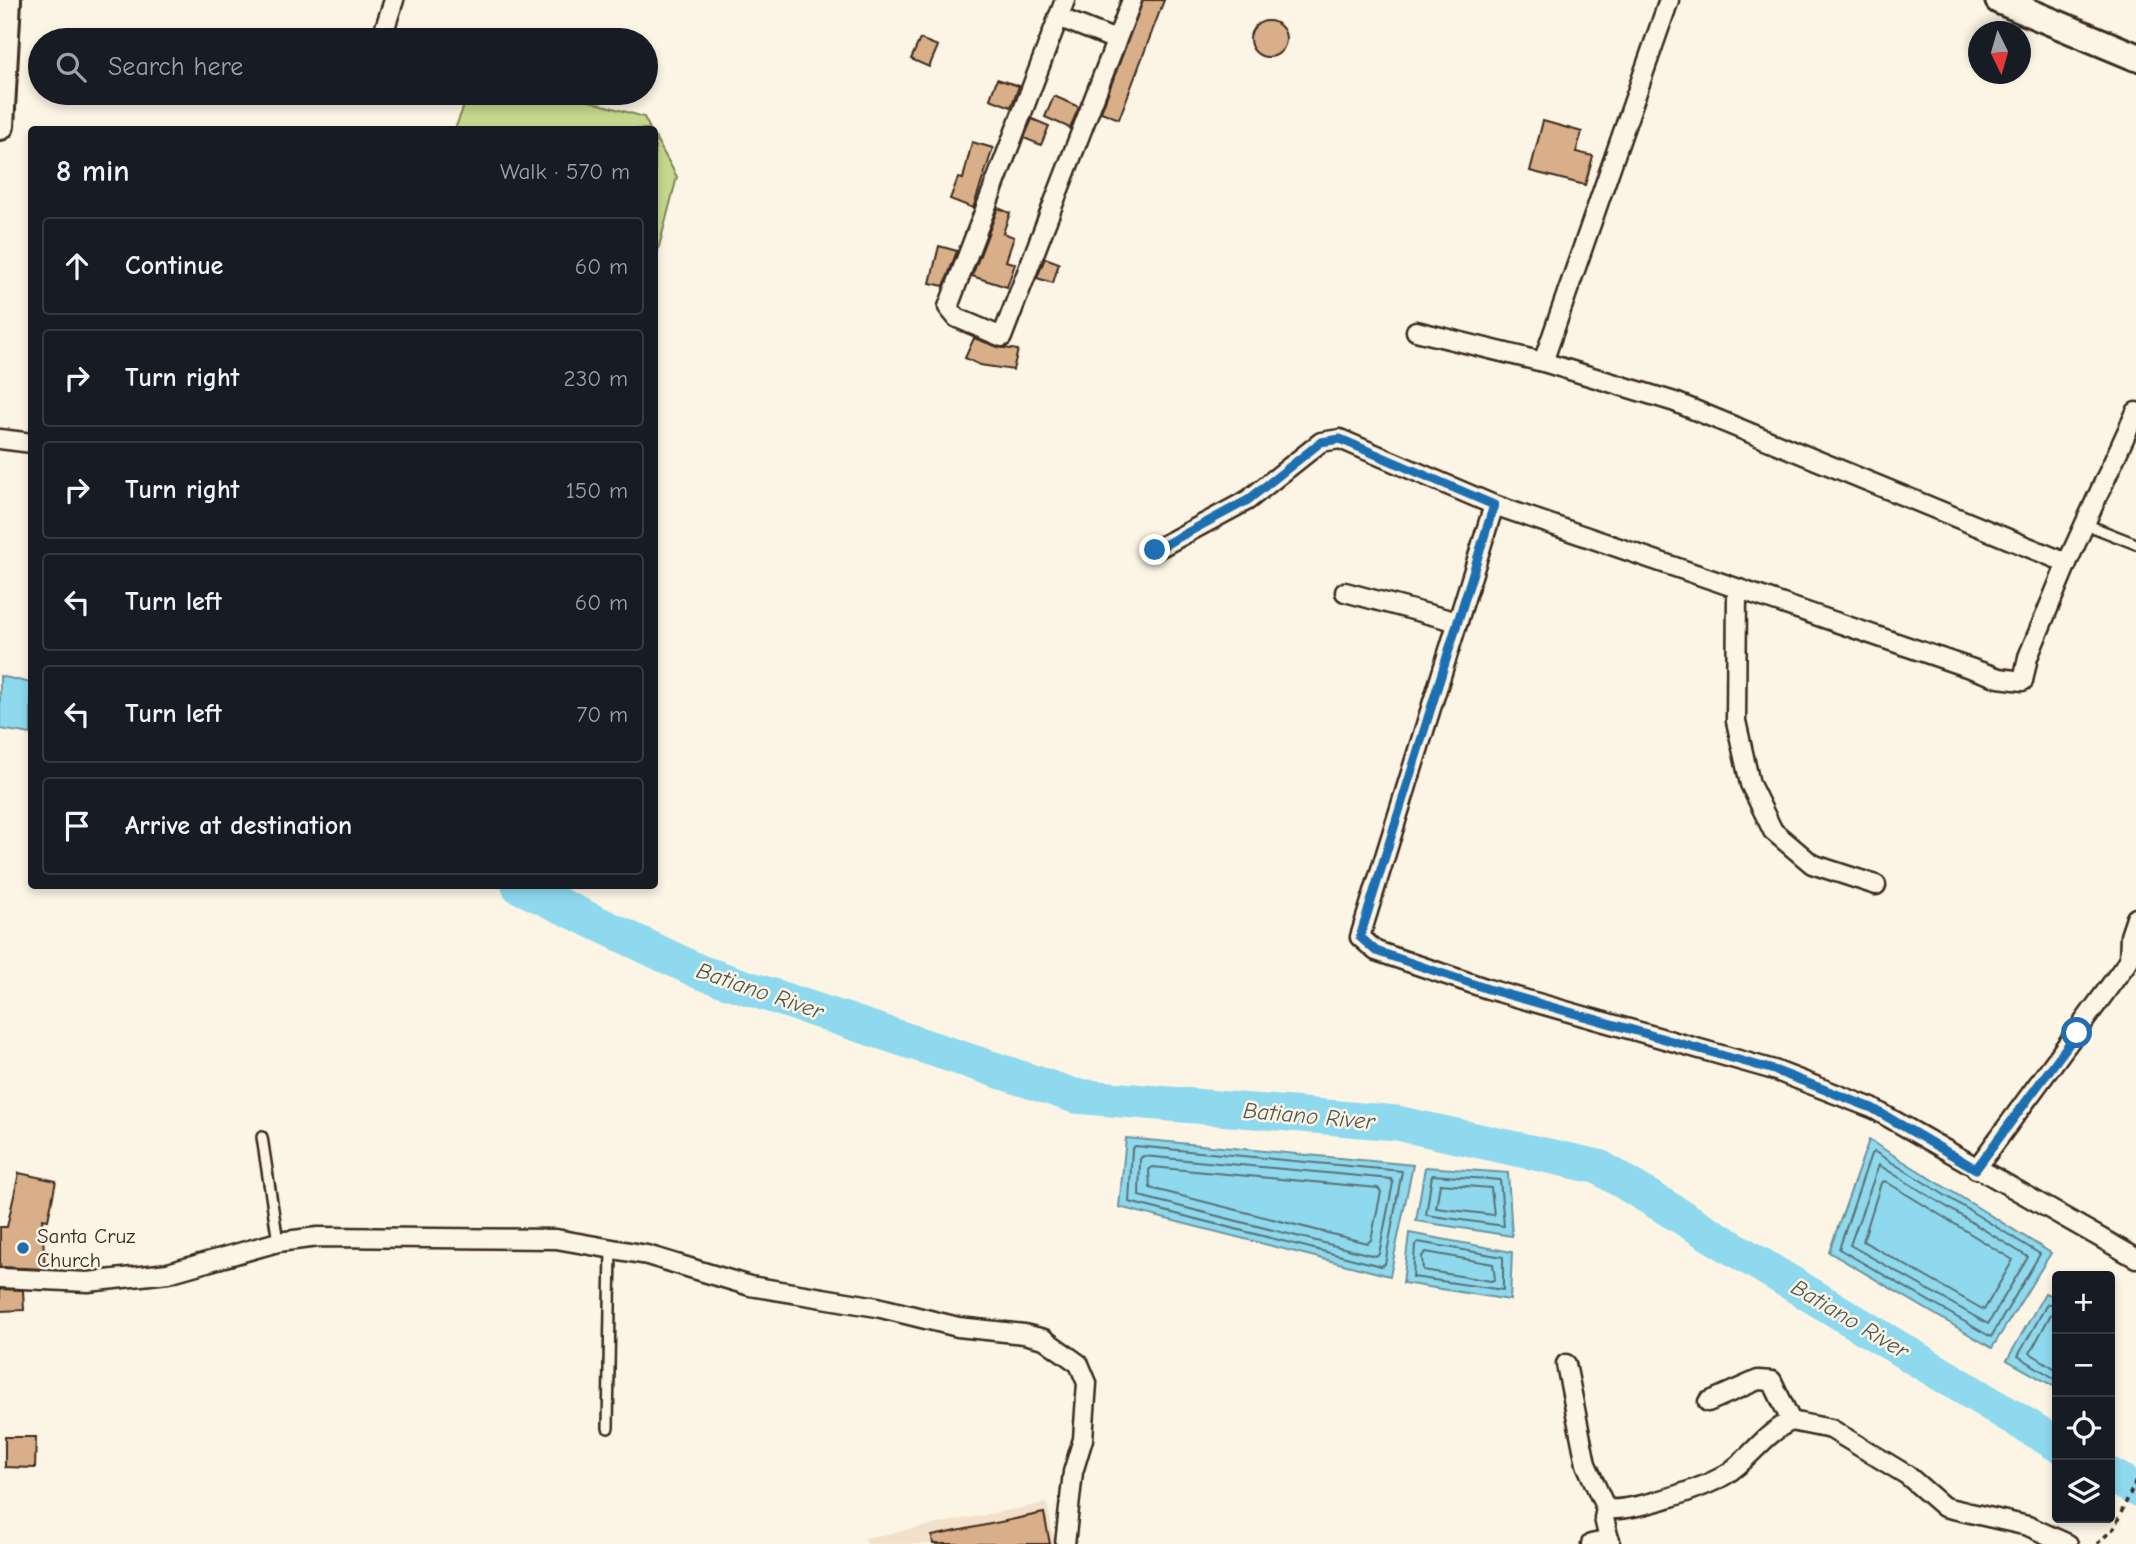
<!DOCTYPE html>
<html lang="en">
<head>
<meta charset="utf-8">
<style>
	:root { --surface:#171b24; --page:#242831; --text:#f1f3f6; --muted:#9ea1a6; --line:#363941 }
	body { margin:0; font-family:"Comic Neue",sans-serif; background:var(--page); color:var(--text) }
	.controls { position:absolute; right:21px; bottom:21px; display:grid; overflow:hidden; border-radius:7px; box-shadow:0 4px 10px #0003 }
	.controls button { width:63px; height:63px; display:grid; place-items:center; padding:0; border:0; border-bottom:2px solid var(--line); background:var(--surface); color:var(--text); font:35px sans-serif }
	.compass { position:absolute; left:1968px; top:21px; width:63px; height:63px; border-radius:50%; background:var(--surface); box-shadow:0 4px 10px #0003; rotate:175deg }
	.stop { position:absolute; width:21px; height:21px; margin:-16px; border:5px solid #1f6fb2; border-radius:50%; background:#fff }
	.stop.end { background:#1f6fb2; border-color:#fff; box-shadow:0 2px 7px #0008 }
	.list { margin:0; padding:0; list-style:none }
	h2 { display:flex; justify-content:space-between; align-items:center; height:91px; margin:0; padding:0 28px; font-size:30px }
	h2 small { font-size:23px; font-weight:400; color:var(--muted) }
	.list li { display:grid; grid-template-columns:46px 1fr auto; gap:21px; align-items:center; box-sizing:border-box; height:98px; margin:0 14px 14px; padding:0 14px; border:2px solid var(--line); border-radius:7px }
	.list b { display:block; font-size:26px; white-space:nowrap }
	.list em { font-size:23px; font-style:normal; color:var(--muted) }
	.icon { flex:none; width:38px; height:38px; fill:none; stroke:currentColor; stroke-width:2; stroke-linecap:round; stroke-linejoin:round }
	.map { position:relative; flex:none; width:2136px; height:1544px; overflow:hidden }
	.search { position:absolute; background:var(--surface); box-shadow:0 4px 10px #0003; left:28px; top:28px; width:630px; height:77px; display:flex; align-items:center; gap:18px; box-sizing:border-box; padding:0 24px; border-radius:38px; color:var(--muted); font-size:26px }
	.panel { position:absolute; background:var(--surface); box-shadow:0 4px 10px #0003; left:28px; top:126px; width:630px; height:763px; border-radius:7px }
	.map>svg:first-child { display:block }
	.built { fill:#f2e0ca }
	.green { fill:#c4d88e; stroke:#808156; stroke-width:2 }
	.water { fill:#8ed9ee; stroke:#6d939b; stroke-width:2 }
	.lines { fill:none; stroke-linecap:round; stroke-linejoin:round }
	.shore { stroke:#5c7071; stroke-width:2 }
	.river { stroke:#8ed9ee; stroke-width:35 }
	.building { fill:#d9af8a; stroke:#3b2a1e; stroke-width:2 }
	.lane-casing { stroke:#3b2a1e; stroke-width:14 }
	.street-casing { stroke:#3b2a1e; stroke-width:23 }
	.secondary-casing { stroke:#3b2a1e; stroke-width:32 }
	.path { stroke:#3b2a1e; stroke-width:3.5; stroke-dasharray:5 5; stroke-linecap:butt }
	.lane { stroke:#fcf5e5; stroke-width:9 }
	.street { stroke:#fcf5e5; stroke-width:18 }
	.secondary { stroke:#fcf5e5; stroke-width:26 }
	.route { stroke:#1f6fb2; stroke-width:9 }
	.poi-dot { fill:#1f6fb2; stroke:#fcf5e5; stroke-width:2.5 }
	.labels { text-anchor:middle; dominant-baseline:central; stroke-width:5; stroke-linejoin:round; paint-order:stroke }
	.poi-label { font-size:21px; fill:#3b2a1e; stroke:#fcf5e5; text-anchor:start }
	.water-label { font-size:23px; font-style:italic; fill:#505652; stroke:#fcf5e5 }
</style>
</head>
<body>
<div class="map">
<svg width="2136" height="1544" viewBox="0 0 2136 1544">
	<rect width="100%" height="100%" fill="#fcf5e5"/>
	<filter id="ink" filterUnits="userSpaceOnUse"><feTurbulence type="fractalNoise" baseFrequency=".0143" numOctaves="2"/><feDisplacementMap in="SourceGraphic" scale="14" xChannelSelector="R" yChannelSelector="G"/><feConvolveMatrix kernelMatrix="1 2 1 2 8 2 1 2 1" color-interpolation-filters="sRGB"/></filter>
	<g filter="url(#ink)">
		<path class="built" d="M1047 1503 1055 1544H867L865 1538Z"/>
		<g class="green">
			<path d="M469 93H562L644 117 650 129H455Z"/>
			<path d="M655 137 677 177 655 262Z"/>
		</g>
		<g class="water">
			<path d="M0 676 31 683V734L0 729Z"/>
			<path d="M1126 1138 1413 1165 1390 1276 1119 1207Z"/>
			<path d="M1869 1140 2051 1253 1992 1348 1829 1252Z"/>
			<path d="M1425 1167 1508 1173 1512 1236 1416 1221Z"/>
			<path d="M1409 1233 1512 1252 1510 1300 1403 1283Z"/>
			<path d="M2045 1293 2057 1298V1388L2007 1360Z"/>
		</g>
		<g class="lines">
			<g class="shore">
				<path d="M1135 1146 1402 1171 1385 1264 1381 1266 1129 1202 1132 1149Z"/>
				<path d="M1875 1152 2040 1254 1991 1337 1839 1249 1871 1154Z"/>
				<path d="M1143 1156 1391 1179 1393 1183 1379 1254 1375 1256 1139 1196 1140 1159Z"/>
				<path d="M1879 1165 2028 1257 1988 1324 1850 1245Z"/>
				<path d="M1152 1167 1378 1188 1381 1192 1371 1240 1367 1243 1150 1188 1149 1170Z"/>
				<path d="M1432 1175 1500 1180 1504 1226 1426 1215Z"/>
				<path d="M1885 1181 2013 1260 1984 1310 1863 1241 1881 1183Z"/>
				<path d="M1440 1184 1491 1188 1494 1215 1436 1208Z"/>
				<path d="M1418 1242 1503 1257V1290L1413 1277 1415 1245Z"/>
				<path d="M1426 1252 1493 1264 1495 1279 1491 1281 1423 1270 1422 1256Z"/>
				<path d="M2057 1304H2047L2018 1356 2057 1380"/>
				<path d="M2057 1313 2051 1314 2030 1353 2057 1370"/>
			</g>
			<g class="river">
				<path d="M519 886 700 972 1075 1096 1397 1123 1599 1167 2057 1444"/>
				<path d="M2110 1475 2136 1489"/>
			</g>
		</g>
		<g class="building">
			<path d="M1143 0H1164L1119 119 1101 112Z"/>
			<circle cx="1268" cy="39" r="18"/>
			<path d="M920 39 938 46 929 67 911 59Z"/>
			<path d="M997 79 1019 86 1011 107 990 99Z"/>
			<path d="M1054 96 1079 107 1070 128 1045 117Z"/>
			<path d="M1032 119 1049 126 1041 145 1024 138Z"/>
			<path d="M1543 121 1582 132 1576 152 1593 156 1585 185 1530 171Z"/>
			<path d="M972 142 993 148 973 208 950 199 958 178 963 179Z"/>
			<path d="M998 208 1010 213 1003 233 1014 237 1006 261 1015 264 1007 287 972 276Z"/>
			<path d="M939 246 957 251 944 286 930 283Z"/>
			<path d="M1045 258 1059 263 1053 283 1037 278Z"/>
			<path d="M974 338 998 347 1018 350 1013 370 980 365 965 358Z"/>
			<path d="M19 1173 56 1181 48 1220 42 1219 45 1269 0 1267V1227H7Z"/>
			<path d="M0 1289 23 1290 24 1310 0 1311Z"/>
			<path d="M5 1437H36L35 1468 5 1467Z"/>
			<path d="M1044 1513 1050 1544H933L932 1536Z"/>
		</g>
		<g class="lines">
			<defs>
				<g id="lane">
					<path d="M2085 524 2136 544"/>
					<path d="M262 1137 278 1242"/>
					<path d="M608 1428 611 1249"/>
				</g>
				<g id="street">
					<path d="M1065 0 948 307 957 318 1002 337 1132 0"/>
					<path d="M1058 17 1116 40"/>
					<path d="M381 40 394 0"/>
					<path d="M1416 331 1543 362 1675 402 2067 563"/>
					<path d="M1543 362 1669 0"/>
					<path d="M0 439 32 443"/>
					<path d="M1494 505 1360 937 1376 951 1488 989 1774 1070 1872 1108 2136 1258"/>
					<path d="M1155 550 1248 500 1321 442 1340 439 1494 505 1999 678 2023 681 2028 657 2067 563 2136 412"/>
					<path d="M1737 590 1736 721 1750 784 1773 831 1812 864 1876 885"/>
					<path d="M1345 592 1458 622"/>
					<path d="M1976 1169 2129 960 2130 936 2136 918"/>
					<path d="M0 1278 88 1282 168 1273 278 1242 318 1237 556 1239 647 1255 750 1286 877 1307 958 1327 1024 1334 1044 1339 1079 1364 1087 1383 1083 1439 1073 1472 1065 1544"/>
					<path d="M1566 1364 1586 1464 1606 1509"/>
					<path d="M1791 1421 1831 1429 1907 1475 1944 1507 2028 1526 2068 1544"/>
					<path d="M1591 1544 1610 1540"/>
					<path d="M1610 1544 1604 1518 1606 1509C1632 1512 1702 1489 1725 1475 1750 1460 1762 1435 1791 1421L1772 1381 1758 1380 1708 1402"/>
				</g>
				<g id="secondary">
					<path d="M1999 0 2136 57"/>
					<path d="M0 126 7 0"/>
				</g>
			</defs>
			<use href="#lane" class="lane-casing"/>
			<use href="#street" class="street-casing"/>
			<use href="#secondary" class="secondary-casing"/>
			<path class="path" d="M2097 1544 2114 1528 2136 1481"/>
			<use href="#lane" class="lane"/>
			<use href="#street" class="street"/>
			<use href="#secondary" class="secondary"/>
		</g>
	</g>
	<g class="lines" filter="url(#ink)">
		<path class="route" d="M1155 550 1248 500 1321 442 1340 439 1494 505 1360 937 1376 951 1488 989 1774 1070 1872 1108 1976 1169 2077 1033"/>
	</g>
	<circle class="poi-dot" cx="23" cy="1248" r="7"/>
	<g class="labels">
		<g class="poi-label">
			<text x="37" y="1236">Santa Cruz<tspan x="37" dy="24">Church</tspan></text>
		</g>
		<g class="water-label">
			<text transform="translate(760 991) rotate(19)">Batiano River</text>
			<text transform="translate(1309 1116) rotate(5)">Batiano River</text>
			<text transform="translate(1850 1319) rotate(31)">Batiano River</text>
		</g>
	</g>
</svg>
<div class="controls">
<button>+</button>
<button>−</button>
<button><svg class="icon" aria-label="locate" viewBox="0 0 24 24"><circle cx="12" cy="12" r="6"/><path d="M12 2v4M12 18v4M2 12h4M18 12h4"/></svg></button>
<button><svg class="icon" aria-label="layers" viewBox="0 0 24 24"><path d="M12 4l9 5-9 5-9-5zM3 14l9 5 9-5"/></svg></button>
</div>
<svg class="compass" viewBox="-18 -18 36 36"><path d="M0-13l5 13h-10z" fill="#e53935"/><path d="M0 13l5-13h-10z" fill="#9ea1a6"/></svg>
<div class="stop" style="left:2077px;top:1033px"></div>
<div class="stop end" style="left:1155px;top:550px"></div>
<div class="search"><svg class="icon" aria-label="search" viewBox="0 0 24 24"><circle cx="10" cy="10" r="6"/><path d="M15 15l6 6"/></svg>Search here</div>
<section class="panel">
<h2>8 min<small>Walk · 570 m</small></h2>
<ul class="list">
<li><svg class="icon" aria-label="ahead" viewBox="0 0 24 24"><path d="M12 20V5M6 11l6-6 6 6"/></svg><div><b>Continue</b></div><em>60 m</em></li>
<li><svg class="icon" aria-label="right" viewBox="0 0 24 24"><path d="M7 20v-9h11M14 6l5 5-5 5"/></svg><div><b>Turn right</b></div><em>230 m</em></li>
<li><svg class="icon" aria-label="right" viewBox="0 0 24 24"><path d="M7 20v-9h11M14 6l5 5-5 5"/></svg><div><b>Turn right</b></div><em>150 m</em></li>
<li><svg class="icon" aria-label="left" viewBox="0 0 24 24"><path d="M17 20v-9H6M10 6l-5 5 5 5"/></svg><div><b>Turn left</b></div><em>60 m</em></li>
<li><svg class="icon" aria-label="left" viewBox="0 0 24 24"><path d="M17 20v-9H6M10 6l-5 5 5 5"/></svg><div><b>Turn left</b></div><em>70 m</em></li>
<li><svg class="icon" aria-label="arrive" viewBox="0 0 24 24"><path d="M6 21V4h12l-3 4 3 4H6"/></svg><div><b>Arrive at destination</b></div></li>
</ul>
</section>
</div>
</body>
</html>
